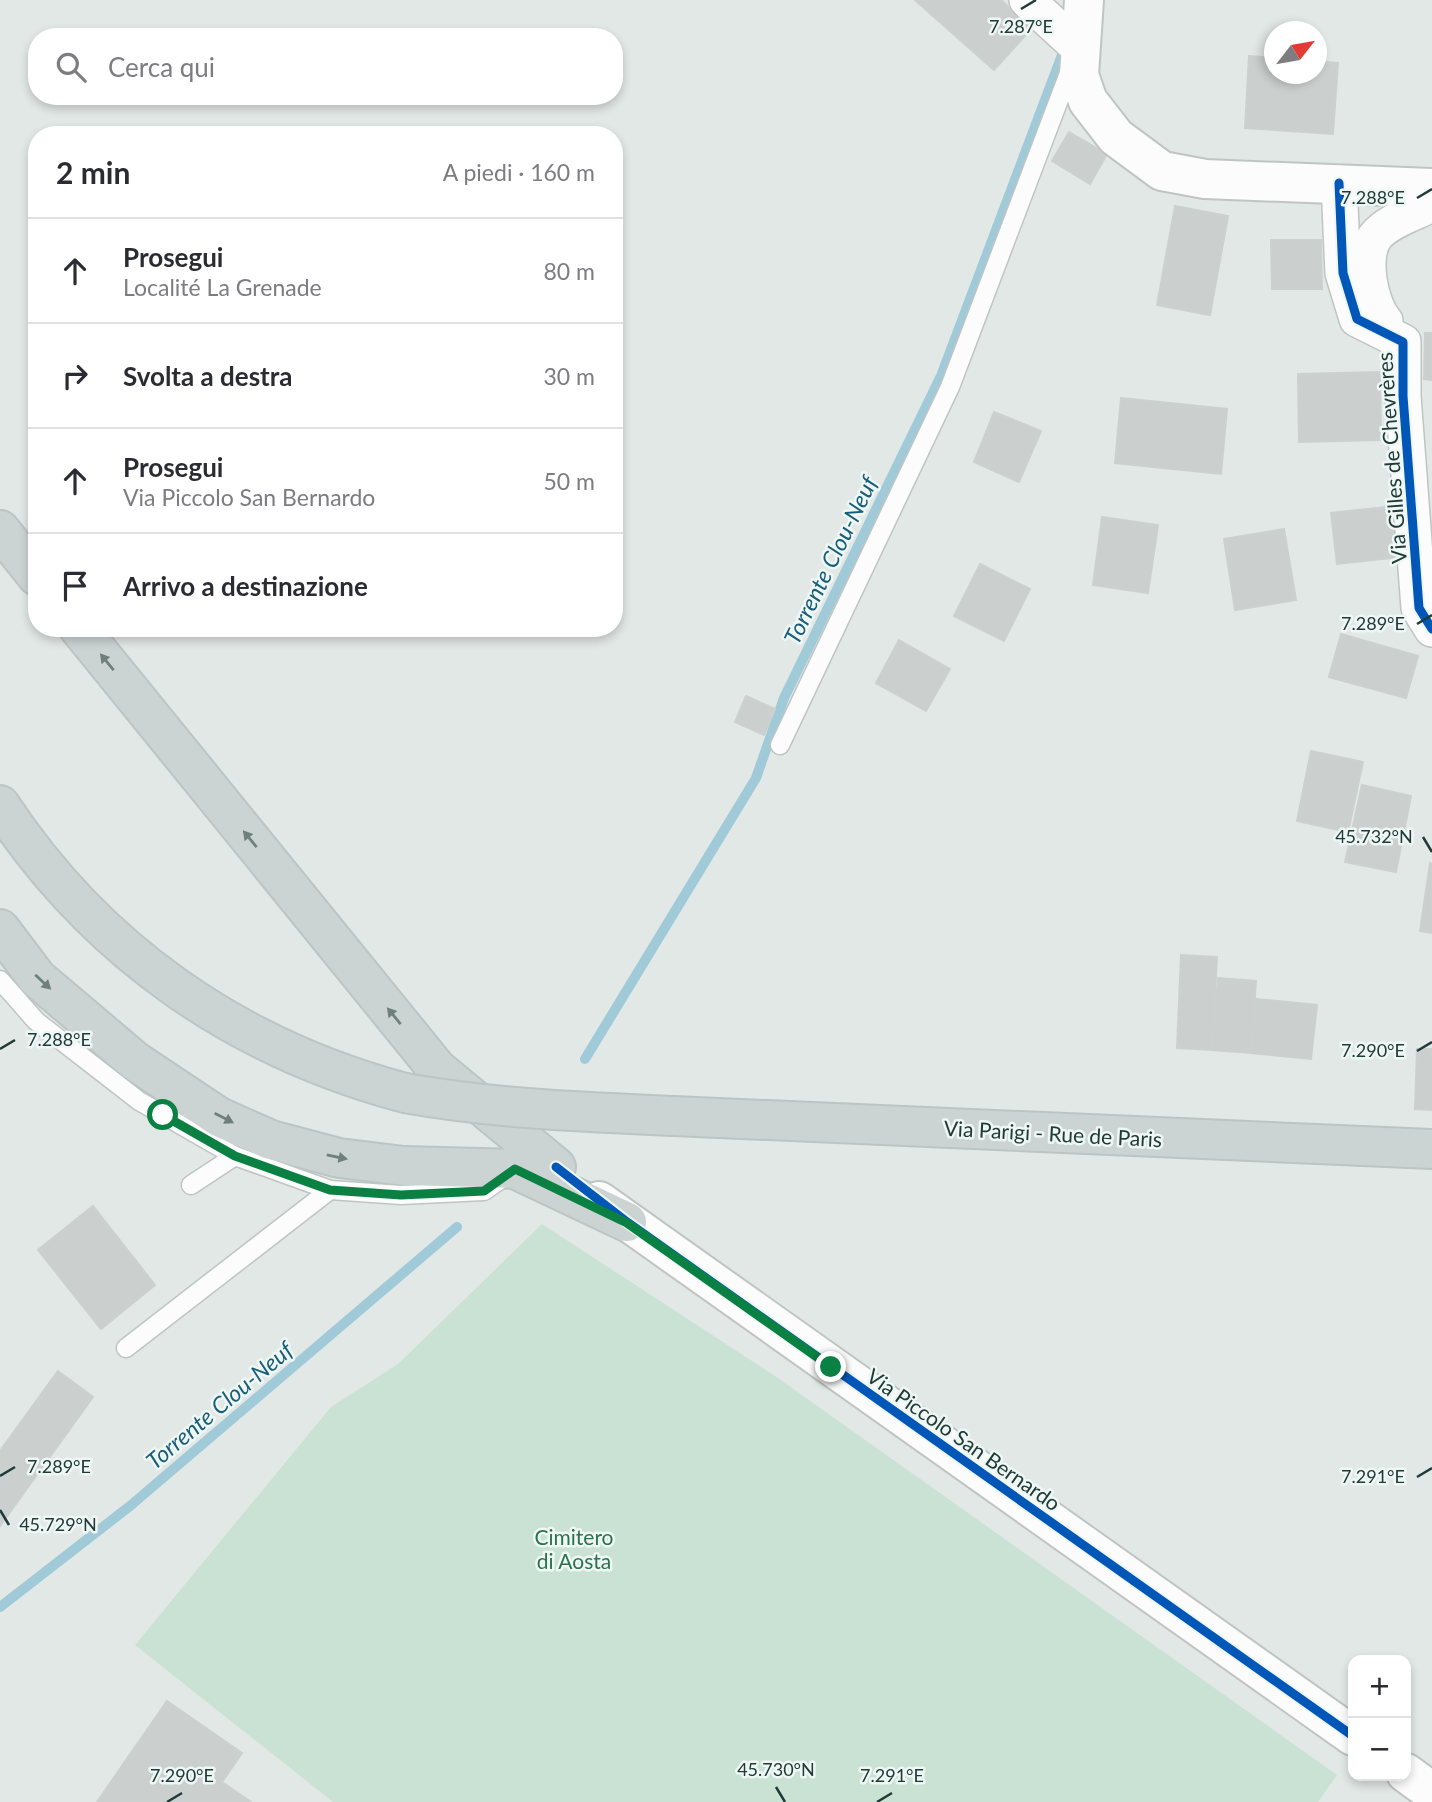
<!DOCTYPE html>
<html lang="it">
<head>
<meta charset="utf-8">
<style>
	:root { --surface:#fff; --page:#f2f2f3; --text:#2b2b33; --muted:#7c7c81; --line:#e1e1e2 }
	body { margin:0; font-family:Lato,sans-serif; background:var(--page); color:var(--text) }
	.controls { position:absolute; right:21px; bottom:21px; display:grid; overflow:hidden; border-radius:14px; box-shadow:0 4px 10px #0003 }
	.controls button { width:63px; height:63px; display:grid; place-items:center; padding:0; border:0; border-bottom:2px solid var(--line); background:var(--surface); color:var(--text); font:35px sans-serif }
	.compass { position:absolute; left:1264px; top:21px; width:63px; height:63px; border-radius:50%; background:var(--surface); box-shadow:0 4px 10px #0003; rotate:59deg }
	.stop { position:absolute; width:21px; height:21px; margin:-16px; border:5px solid #0b8043; border-radius:50%; background:#fff }
	.stop.end { background:#0b8043; border-color:#fff; box-shadow:0 2px 7px #0008 }
	.list { margin:0; padding:0; list-style:none }
	h2 { display:flex; justify-content:space-between; align-items:center; height:91px; margin:0; padding:0 28px; font-size:30px }
	h2 small { font-size:23px; font-weight:400; color:var(--muted) }
	.list li { display:grid; grid-template-columns:46px 1fr auto; gap:21px; align-items:center; box-sizing:border-box; height:105px; padding:0 28px; border-top:2px solid var(--line) }
	.list b { display:block; font-size:26px; white-space:nowrap }
	.list p { margin:0; font-size:23px; white-space:nowrap; color:var(--muted) }
	.list em { font-size:23px; font-style:normal; color:var(--muted) }
	.icon { flex:none; width:38px; height:38px; fill:none; stroke:currentColor; stroke-width:2; stroke-linecap:round; stroke-linejoin:round }
	.map { position:relative; flex:none; width:1432px; height:1802px; overflow:hidden }
	.search { position:absolute; background:var(--surface); box-shadow:0 4px 10px #0003; left:28px; top:28px; width:595px; height:77px; display:flex; align-items:center; gap:18px; box-sizing:border-box; padding:0 24px; border-radius:28px; color:var(--muted); font-size:26px }
	.panel { position:absolute; background:var(--surface); box-shadow:0 4px 10px #0003; left:28px; top:126px; width:595px; height:511px; border-radius:28px }
	.map>svg:first-child { display:block }
	.green { fill:#cae2d4 }
	.lines { fill:none; stroke-linecap:round; stroke-linejoin:round }
	.stream { stroke:#a1cad8; stroke-width:10 }
	.building { fill:#cbd0cf; stroke:#cad1cf; stroke-width:2 }
	.service-casing { stroke:#bfc5c3; stroke-width:21 }
	.minor-casing { stroke:#bfc5c3; stroke-width:38 }
	.tertiary-casing { stroke:#bfc5c3; stroke-width:42 }
	.primary-casing { stroke:#bbc5c3; stroke-width:42 }
	.service { stroke:#fbfcfb; stroke-width:18 }
	.minor { stroke:#fbfcfb; stroke-width:35 }
	.tertiary { stroke:#fbfcfb; stroke-width:38 }
	.primary { stroke:#ccd4d3; stroke-width:38 }
	.primary-bridge-casing { stroke:#bbc5c3; stroke-width:42; stroke-linecap:butt }
	.primary-bridge { stroke:#ccd4d3; stroke-width:38 }
	.cycleway-casing { stroke:#eff7f4; stroke-width:13 }
	.cycleway { stroke:#0057b8; stroke-width:9 }
	.oneway { fill:#6d807d }
	.route { stroke:#0b8043; stroke-width:9 }
	.ticks { fill:none; stroke:#203b37; stroke-width:2.5 }
	.labels { text-anchor:middle; dominant-baseline:central; stroke-width:5; stroke-linejoin:round; paint-order:stroke }
	.street-label { font-size:21px; fill:#203b37; stroke:#eff7f4 }
	.park-label { font-size:21px; fill:#29734e; stroke:#eff7f4 }
	.water-label { font-size:23px; font-style:italic; fill:#195e78; stroke:#eff7f4 }
	.ticks-label { font-size:18px; text-anchor:middle; fill:#203b37; stroke:#eff7f4; stroke-width:5; stroke-linejoin:round; paint-order:stroke }
</style>
</head>
<body>
<div class="map">
<svg width="1432" height="1802" viewBox="0 0 1432 1802">
	<rect width="100%" height="100%" fill="#e2e8e6"/>
	<path class="green" d="M542 1224 778 1378 1337 1775 1318 1802H333L135 1645 331 1407 398 1364Z"/>
	<g class="lines">
		<g class="stream">
			<path d="M585 1059 756 778 784 698 941 376 1062 55"/>
			<path d="M0 1607 130 1506 457 1227"/>
		</g>
	</g>
	<g class="building">
		<path d="M915 0H1001L1032 28 994 70Z"/>
		<path d="M1249 56 1274 58V74H1316V61L1338 63 1333 134 1245 128Z"/>
		<path d="M1069 132 1107 154 1090 184 1052 161Z"/>
		<path d="M1175 206 1228 216 1210 315 1157 305Z"/>
		<path d="M1271 240H1321L1322 289H1272Z"/>
		<path d="M1425 333H1432V380L1424 379Z"/>
		<path d="M1380 372 1381 440 1299 442 1298 374Z"/>
		<path d="M1121 398 1227 409 1221 474 1115 463Z"/>
		<path d="M994 412 1041 431 1019 482 974 462Z"/>
		<path d="M1404 505 1409 556 1337 564 1331 513Z"/>
		<path d="M1102 517 1158 525 1148 593 1093 585Z"/>
		<path d="M1284 529 1296 600 1235 610 1224 539Z"/>
		<path d="M980 564 1030 589 1004 641 954 616Z"/>
		<path d="M1341 634 1418 656 1406 698 1329 677Z"/>
		<path d="M899 640 950 669 926 711 876 683Z"/>
		<path d="M746 696 775 709 764 735 735 722Z"/>
		<path d="M1311 751 1363 762 1348 832 1297 821Z"/>
		<path d="M1362 785 1411 796 1396 872 1345 862Z"/>
		<path d="M1430 863 1432 864V933L1420 931Z"/>
		<path d="M1181 955 1217 957 1212 1050 1177 1048Z"/>
		<path d="M1218 978 1256 981 1251 1053 1212 1050Z"/>
		<path d="M1256 999 1317 1005 1311 1059 1251 1053Z"/>
		<path d="M1417 1049H1432V1110L1415 1109Z"/>
		<path d="M93 1206 155 1285 101 1329 38 1250Z"/>
		<path d="M58 1371 93 1397 0 1526V1451Z"/>
		<path d="M167 1701 242 1753 222 1782 251 1802H97Z"/>
	</g>
	<g class="lines">
		<defs>
			<g id="service">
				<path d="M780 745 950 387 1071 68"/>
				<path d="M0 980 36 1021 139 1101 235 1156 330 1190 401 1195 484 1191 507 1175"/>
				<path d="M191 1185 235 1156"/>
				<path d="M126 1348 330 1190"/>
			</g>
			<g id="minor">
				<path d="M1027 0 1079 48"/>
				<path d="M1339 183 1343 273 1357 319 1403 342V396L1419 608 1432 629"/>
				<path d="M1385 321C1370 304 1361 257 1375 237 1387 221 1415 213 1432 204"/>
			</g>
			<g id="tertiary">
				<path d="M1084 0 1079 75 1088 101 1116 137 1162 171 1205 179 1432 188"/>
				<path d="M599 1201 1353 1736"/>
				<path d="M1406 1773 1432 1792"/>
			</g>
			<g id="primary">
				<path d="M0 530 37 576"/>
				<path d="M79 628 437 1069 556 1167"/>
				<path d="M0 805C96 951 236 1048 405 1093"/>
				<path d="M0 929 37 978 135 1061 219 1117 271 1140 339 1158 404 1166 515 1169 627 1222"/>
				<path d="M674 1116 1432 1149"/>
			</g>
		</defs>
		<use href="#service" class="service-casing"/>
		<use href="#minor" class="minor-casing"/>
		<use href="#tertiary" class="tertiary-casing"/>
		<use href="#primary" class="primary-casing"/>
		<use href="#service" class="service"/>
		<use href="#minor" class="minor"/>
		<use href="#tertiary" class="tertiary"/>
		<use href="#primary" class="primary"/>
		<defs>
			<path id="primary-bridge" d="M405 1093C495 1109 584 1112 674 1116"/>
		</defs>
		<use href="#primary-bridge" class="primary-bridge-casing"/>
		<use href="#primary-bridge" class="primary-bridge"/>
		<defs>
			<g id="cycleway">
				<path d="M1339 183 1343 273 1357 319 1403 342V396L1419 608 1432 629"/>
				<path d="M556 1167 627 1222 1353 1736"/>
			</g>
		</defs>
		<use href="#cycleway" class="cycleway-casing"/>
		<use href="#cycleway" class="cycleway"/>
	</g>
	<defs><path id="oneway-solid" d="M-6-.8H1V-3.2L6.5 0L1 3.2V.8H-6Z" transform="scale(1.75)"/></defs>
	<g class="oneway">
		<use href="#oneway-solid" transform="translate(107 662) rotate(-129)"/>
		<use href="#oneway-solid" transform="translate(250 839) rotate(-129)"/>
		<use href="#oneway-solid" transform="translate(43 982) rotate(43)"/>
		<use href="#oneway-solid" transform="translate(394 1016) rotate(-129)"/>
		<use href="#oneway-solid" transform="translate(224 1118) rotate(27)"/>
		<use href="#oneway-solid" transform="translate(337 1157) rotate(12)"/>
	</g>
	<g class="lines">
		<path class="route" d="M163 1115 235 1156 330 1190 401 1195 484 1191 515 1169 627 1223 831 1367"/>
	</g>
	<path class="ticks" d="M1021 9 1036 0M1417 198 1432 189M1417 624 1432 615M1423 837 1432 852M0 1049 15 1040M1417 1051 1432 1042M0 1476 15 1467M1417 1477 1432 1468M0 1510 9 1525M776 1787 785 1802M167 1802 182 1793M877 1802 892 1793"/>
	<g class="labels">
		<g class="street-label">
			<text transform="translate(1391 458) rotate(-94)">Via Gilles de Chevrères</text>
			<text transform="translate(1053 1133) rotate(3)">Via Parigi - Rue de Paris</text>
			<text transform="translate(964 1439) rotate(35)">Via Piccolo San Bernardo</text>
		</g>
		<g class="park-label">
			<text x="574" y="1536">Cimitero<tspan x="574" dy="24">di Aosta</tspan></text>
		</g>
		<g class="water-label">
			<text transform="translate(830 560) rotate(-64)">Torrente Clou-Neuf</text>
			<text transform="translate(219 1405) rotate(-40)">Torrente Clou-Neuf</text>
		</g>
	</g>
	<g class="ticks-label">
		<text x="1021" y="33">7.287°E</text>
		<text x="1373" y="204">7.288°E</text>
		<text x="1373" y="630">7.289°E</text>
		<text x="1374" y="843">45.732°N</text>
		<text x="59" y="1046">7.288°E</text>
		<text x="1373" y="1057">7.290°E</text>
		<text x="59" y="1473">7.289°E</text>
		<text x="1373" y="1483">7.291°E</text>
		<text x="58" y="1531">45.729°N</text>
		<text x="776" y="1776">45.730°N</text>
		<text x="182" y="1782">7.290°E</text>
		<text x="892" y="1782">7.291°E</text>
	</g>
</svg>
<div class="controls">
<button>+</button>
<button>−</button>
</div>
<svg class="compass" viewBox="-18 -18 36 36"><path d="M0-13l5 13h-10z" fill="#e53935"/><path d="M0 13l5-13h-10z" fill="#7c7c81"/></svg>
<div class="stop" style="left:163px;top:1115px"></div>
<div class="stop end" style="left:831px;top:1367px"></div>
<div class="search"><svg class="icon" aria-label="search" viewBox="0 0 24 24"><circle cx="10" cy="10" r="6"/><path d="M15 15l6 6"/></svg>Cerca qui</div>
<section class="panel">
<h2>2 min<small>A piedi · 160 m</small></h2>
<ul class="list">
<li><svg class="icon" aria-label="ahead" viewBox="0 0 24 24"><path d="M12 20V5M6 11l6-6 6 6"/></svg><div><b>Prosegui</b><p>Localité La Grenade</p></div><em>80 m</em></li>
<li><svg class="icon" aria-label="right" viewBox="0 0 24 24"><path d="M7 20v-9h11M14 6l5 5-5 5"/></svg><div><b>Svolta a destra</b></div><em>30 m</em></li>
<li><svg class="icon" aria-label="ahead" viewBox="0 0 24 24"><path d="M12 20V5M6 11l6-6 6 6"/></svg><div><b>Prosegui</b><p>Via Piccolo San Bernardo</p></div><em>50 m</em></li>
<li><svg class="icon" aria-label="arrive" viewBox="0 0 24 24"><path d="M6 21V4h12l-3 4 3 4H6"/></svg><div><b>Arrivo a destinazione</b></div></li>
</ul>
</section>
</div>
</body>
</html>
